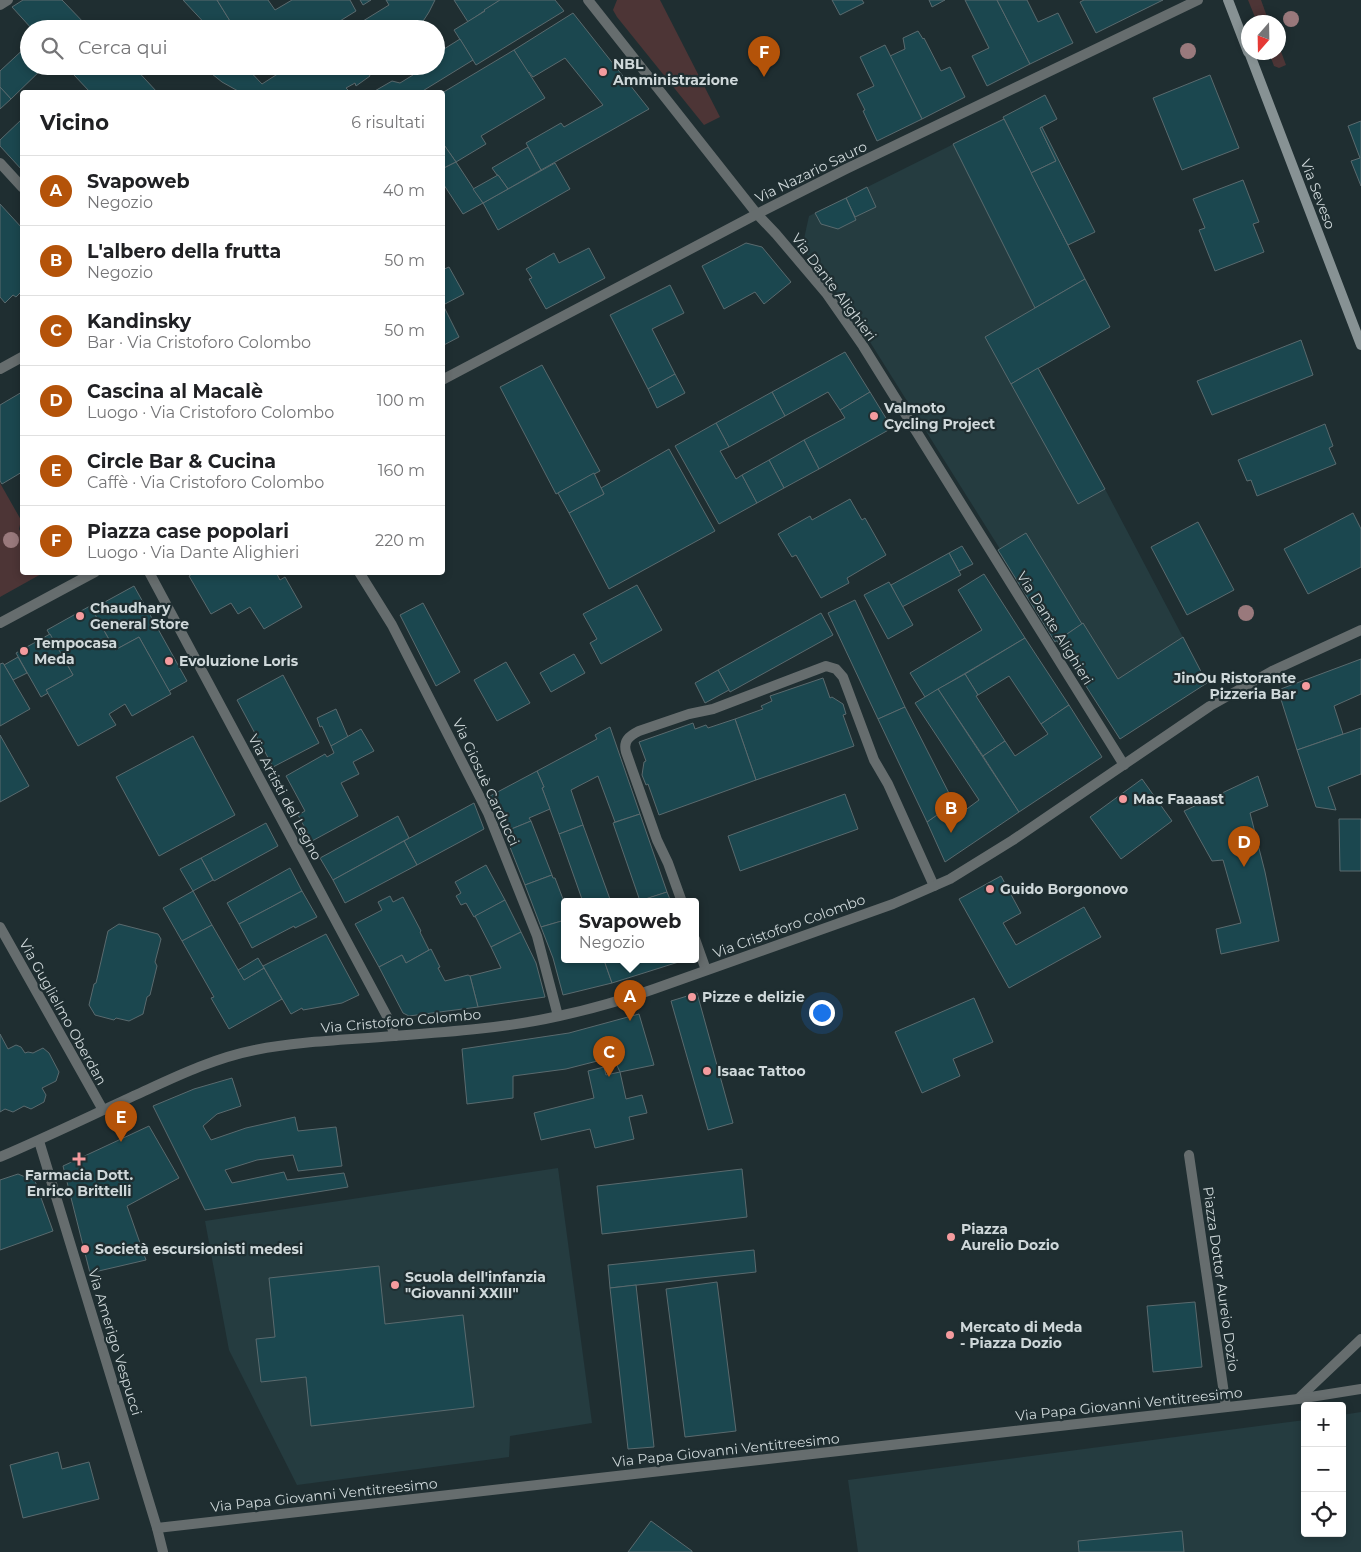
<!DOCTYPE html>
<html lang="it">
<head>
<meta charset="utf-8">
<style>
	:root { --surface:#fff; --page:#f2f2f2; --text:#202124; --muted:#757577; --line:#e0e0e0; --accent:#b45309 }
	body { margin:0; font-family:Montserrat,sans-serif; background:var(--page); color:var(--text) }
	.controls { position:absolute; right:15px; bottom:15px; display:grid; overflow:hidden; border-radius:5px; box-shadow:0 2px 8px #0003 }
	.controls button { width:45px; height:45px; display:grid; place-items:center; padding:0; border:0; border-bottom:1px solid var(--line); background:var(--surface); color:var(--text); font:25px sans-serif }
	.compass { position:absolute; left:1241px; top:15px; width:45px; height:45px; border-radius:50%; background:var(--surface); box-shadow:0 2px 8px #0003; rotate:200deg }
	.you { position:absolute; left:821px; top:1012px; width:18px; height:18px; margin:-12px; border:4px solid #fff; border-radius:50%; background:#1a73e8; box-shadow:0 0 0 8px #1a73e833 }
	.badge { display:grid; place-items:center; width:32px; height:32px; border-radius:50%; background:var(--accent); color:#fff; font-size:16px; font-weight:700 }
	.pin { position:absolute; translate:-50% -41px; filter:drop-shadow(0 1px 2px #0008) }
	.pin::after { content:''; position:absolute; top:26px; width:18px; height:15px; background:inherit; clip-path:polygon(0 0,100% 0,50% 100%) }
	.popup { position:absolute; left:561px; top:898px; width:138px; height:65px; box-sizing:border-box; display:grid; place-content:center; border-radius:5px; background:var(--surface); filter:drop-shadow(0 1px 4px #0005); font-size:16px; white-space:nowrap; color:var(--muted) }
	.popup b { font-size:19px; color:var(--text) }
	.popup::after { content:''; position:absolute; left:50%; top:100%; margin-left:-10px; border:10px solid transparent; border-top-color:var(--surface) }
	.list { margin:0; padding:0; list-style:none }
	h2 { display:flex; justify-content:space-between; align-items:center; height:65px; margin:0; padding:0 20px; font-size:21px }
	h2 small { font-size:16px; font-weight:400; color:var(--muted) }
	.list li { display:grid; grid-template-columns:32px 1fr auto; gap:15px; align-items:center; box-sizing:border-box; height:70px; padding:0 20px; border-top:1px solid var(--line) }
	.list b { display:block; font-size:19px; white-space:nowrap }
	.list p { margin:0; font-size:16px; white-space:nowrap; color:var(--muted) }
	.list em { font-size:16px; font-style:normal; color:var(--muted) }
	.icon { flex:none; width:28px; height:28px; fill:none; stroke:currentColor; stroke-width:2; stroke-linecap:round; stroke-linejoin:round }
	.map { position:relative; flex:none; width:1361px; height:1552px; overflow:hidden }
	.search { position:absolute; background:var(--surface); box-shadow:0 2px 8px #0003; left:20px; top:20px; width:425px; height:55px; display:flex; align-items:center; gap:12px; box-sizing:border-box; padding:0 18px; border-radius:28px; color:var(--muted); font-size:19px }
	.panel { position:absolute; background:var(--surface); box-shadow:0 2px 8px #0003; left:20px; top:90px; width:425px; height:485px; border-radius:5px }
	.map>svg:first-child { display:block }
	.built { fill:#253c40 }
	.green { fill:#4d3536 }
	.building { fill:#1b474f; stroke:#5a6a6e }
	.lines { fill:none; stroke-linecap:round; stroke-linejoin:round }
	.lane { stroke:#666d6e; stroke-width:10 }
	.street { stroke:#666d6e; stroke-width:10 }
	.secondary { stroke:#879294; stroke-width:10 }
	.tree { fill:#99797c }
	.poi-dot { fill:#f59b9e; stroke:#1f2e31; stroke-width:2 }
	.labels { text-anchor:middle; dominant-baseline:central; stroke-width:4.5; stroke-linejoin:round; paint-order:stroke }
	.poi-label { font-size:14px; font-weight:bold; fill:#cfd8da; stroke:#1f2e31; text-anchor:start }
	.street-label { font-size:14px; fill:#cfd8da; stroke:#1f2e31 }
</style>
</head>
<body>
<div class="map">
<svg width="1361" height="1552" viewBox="0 0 1361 1552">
	<rect width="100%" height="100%" fill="#1f2e31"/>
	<g class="built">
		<path d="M1004 119 1110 327 1038 369 1105 489 1207 683 1120 739 1057 641 1055 642 998 550 1000 549 848 307 802 248 809 216Z"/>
		<path d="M558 1168 592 1423 510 1436 509 1457 297 1485 229 1350 205 1221Z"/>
		<path d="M1361 1412V1552H858L848 1480 1305 1420V1533H1342V1415Z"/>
	</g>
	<g class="green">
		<path d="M617 0H660L720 117 704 125 617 17 613 10Z"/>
		<path d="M1248 0H1261L1269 22H1257Z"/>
		<path d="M1279 46 1286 65 1279 68 1274 66 1269 53 1278 52Z"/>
		<path d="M0 483 21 520 19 529 22 535V572L43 573 0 597Z"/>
	</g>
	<g class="building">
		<path d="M23 0H62L87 26 85 29H32L12 7Z"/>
		<path d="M183 0H217L235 29H210Z"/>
		<path d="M217 0H268L275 10 292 0H350L356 11 327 29H235Z"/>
		<path d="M360 0H371L363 5Z"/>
		<path d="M386 0H435L429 12 418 29H350L389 5Z"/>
		<path d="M454 0H500L468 22Z"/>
		<path d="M500 0H555L564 11 476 65 454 30 485 11 484 10Z"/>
		<path d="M832 0H862L864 3 840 15Z"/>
		<path d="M929 0H945L932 7Z"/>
		<path d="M965 0H997L1030 64 987 86 972 56 989 48Z"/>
		<path d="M997 0H1027L1038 22 1058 13 1073 43 1030 64Z"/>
		<path d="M1084 0H1163L1096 33 1080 2Z"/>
		<path d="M573 13 649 109 541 170 526 143 561 123 564 127 603 105 565 58 533 77 529 72 528 73 514 50Z"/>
		<path d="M918 31 923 39 924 38 941 71 950 67 965 97 922 119 890 56 905 49 903 38Z"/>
		<path d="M460 39 473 60 421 92H373L392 81 400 83 413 75 416 66H436V54Z"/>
		<path d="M29 44V66H45L11 99 0 87V71Z"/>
		<path d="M885 45 922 119 877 141 863 111 865 110 857 94 874 86 860 57Z"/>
		<path d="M514 50 545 98 481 136 486 144 456 162 442 142V93Z"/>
		<path d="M83 66H133L157 92H90L74 75Z"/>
		<path d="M220 66H245L262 84 290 66H383L378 70 376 68 369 74 370 76 356 86 355 83 346 88 348 90 344 92H237L238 91 222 82 212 74Z"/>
		<path d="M245 66H268L253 75Z"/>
		<path d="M1210 75 1239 148 1182 170 1153 98Z"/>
		<path d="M0 87 11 99 0 109Z"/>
		<path d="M1045 95 1057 119 1040 128 1056 161 1031 173 1003 117Z"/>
		<path d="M22 119V170L0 146V140Z"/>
		<path d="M1004 119 1085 279 1035 308 953 144Z"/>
		<path d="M1361 121V186L1351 161 1360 158 1348 126Z"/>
		<path d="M1042 127 1095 232 1068 245 1031 173 1056 161 1040 128Z"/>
		<path d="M442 142 456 162 442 169Z"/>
		<path d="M528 147 541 170 508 189 498 175H497L492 168Z"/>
		<path d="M456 162 483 203 463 214 442 182V169Z"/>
		<path d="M555 163 570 189 498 230 483 203Z"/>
		<path d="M498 175 508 189 483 203 473 189Z"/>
		<path d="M1243 180 1259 222 1253 224 1264 252 1215 271 1199 230 1205 228 1193 199Z"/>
		<path d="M867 187 876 207 855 217 846 198Z"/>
		<path d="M846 198 856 220 838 229 821 224 815 213Z"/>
		<path d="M0 204 22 228V291L16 297 13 295 5 303 0 297Z"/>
		<path d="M746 243 762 247 791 282 764 304 755 292 724 309 702 266Z"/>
		<path d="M589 248 605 278 546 309 529 279 532 278 526 269 554 253 559 263Z"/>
		<path d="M449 267 464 294 443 305 459 337 442 346V270Z"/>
		<path d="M1085 279 1110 327 1011 384 985 337Z"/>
		<path d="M670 285 684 313 652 329 675 374 648 389 610 315Z"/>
		<path d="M1301 340 1313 375 1212 415 1197 381Z"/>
		<path d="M845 352 870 392 840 410 828 392 785 416 772 392Z"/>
		<path d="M542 365 600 471 556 494 500 387Z"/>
		<path d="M1038 368 1105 489 1078 504 1011 384Z"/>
		<path d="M675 374 685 393 657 408 648 389Z"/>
		<path d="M22 392V472L2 484 0 481V405Z"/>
		<path d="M772 392 785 416 729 447 716 423Z"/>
		<path d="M870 392 892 428 819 469 804 440 845 418 840 410Z"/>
		<path d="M716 423 729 447 720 451 736 479 742 475 757 503 719 524 675 446Z"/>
		<path d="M1325 424 1333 446 1329 448 1336 464 1257 496 1251 480 1247 481 1238 460Z"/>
		<path d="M804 440 819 469 784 488 769 460Z"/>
		<path d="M669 449 715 531 609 589 569 513 604 494 601 488Z"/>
		<path d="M769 460 784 488 757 503 742 475Z"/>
		<path d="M594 473 604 494 569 513 558 493Z"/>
		<path d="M850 499 862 520 865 518 886 555 847 578 849 583 821 598 796 555 792 557 778 534 810 516 812 520Z"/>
		<path d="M1353 513 1361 529V567L1308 594 1284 549Z"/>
		<path d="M1198 522 1234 590 1187 615 1151 547Z"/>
		<path d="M1026 533 1082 624 1055 642 998 550Z"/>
		<path d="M962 546 973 564 959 571 949 553Z"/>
		<path d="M949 553 961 575 902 607 891 585Z"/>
		<path d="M195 572H276L280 580 285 577 302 607 264 629 250 607 238 614 231 603 211 614 189 576Z"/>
		<path d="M984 574 1025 638 925 697 910 673 982 630 958 590Z"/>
		<path d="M889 582 913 625 888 639 864 595Z"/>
		<path d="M637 585 662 630 601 664 590 643 597 639 583 614Z"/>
		<path d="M134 586 187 681 169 691 139 637 115 650 92 609Z"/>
		<path d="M855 600 905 707 878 719 828 613Z"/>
		<path d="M423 603 460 672 436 686 400 615Z"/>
		<path d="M90 606 115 650 139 637 171 694 132 716 125 704 109 714 116 725 78 746 46 690 73 675 47 630Z"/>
		<path d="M821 613 833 635 730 692 718 670Z"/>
		<path d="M1083 623 1118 679 1183 637 1207 683 1120 739 1057 641Z"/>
		<path d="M50 634 73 675 46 690 48 693 41 697 16 653Z"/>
		<path d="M1025 638 1069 705 1041 724 1009 676 978 695 965 674Z"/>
		<path d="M574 654 585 673 551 692 540 673Z"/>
		<path d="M18 657 27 673 13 680 4 665Z"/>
		<path d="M1361 659V694L1334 706 1343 734 1297 750 1278 690Z"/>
		<path d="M506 662 530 703 497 721 474 680Z"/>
		<path d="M3 663 30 709 0 726V664Z"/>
		<path d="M718 670 729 690 705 703 695 683Z"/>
		<path d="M965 674 978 695 976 696 1005 741 983 756 938 689Z"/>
		<path d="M283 675 319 743 273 767 237 700Z"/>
		<path d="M823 678 830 698 832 697 843 704 846 714 843 715 854 746 756 780 735 719 763 709 761 706 772 701 770 696Z"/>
		<path d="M938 689 1019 812 945 862 927 822 954 803 960 814 979 800 915 703Z"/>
		<path d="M1069 705 1102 757 1019 812 983 756 1005 741 1015 756 1048 734 1041 724Z"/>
		<path d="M905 707 954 803 927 822 878 719Z"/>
		<path d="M336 709 348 737 331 746 322 726 320 727 317 718Z"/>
		<path d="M735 719 756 780 659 815 648 784 646 785 642 775 644 762 646 761 639 742 693 723 695 729 706 725 708 728Z"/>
		<path d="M610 727 640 814 615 822 598 776 571 790 583 825 559 834 542 788 544 787 537 771 597 739 595 735Z"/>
		<path d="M1361 728V774L1328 787 1336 810 1316 807 1297 750Z"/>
		<path d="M361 729 374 751 353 762 359 774 341 783 358 816 312 841 298 815 305 811 286 776 325 754 327 757 334 753 331 746Z"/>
		<path d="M0 735 29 786 0 802Z"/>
		<path d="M193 736 235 815 159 856 116 777Z"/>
		<path d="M537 771 544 787 542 788 550 809 529 818 531 821 504 832 490 796Z"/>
		<path d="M1258 776 1268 806 1250 813 1265 872 1279 941 1221 954 1216 929 1241 923 1223 860 1212 861 1184 811Z"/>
		<path d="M1142 779 1172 821 1121 859 1090 817Z"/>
		<path d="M845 794 858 829 740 871 728 836Z"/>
		<path d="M474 803 484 829 417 865 404 841Z"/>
		<path d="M640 814 667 892 640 901 613 823Z"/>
		<path d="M398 816 409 838 333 880 320 858Z"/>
		<path d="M1339 819H1361V871H1340Z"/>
		<path d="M531 821 552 875 525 885 504 832Z"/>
		<path d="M266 823 278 846 214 881 201 858Z"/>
		<path d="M583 825 611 902H583L559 834Z"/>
		<path d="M404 841 417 865 345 903 333 880Z"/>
		<path d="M201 858 213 880 193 891 180 869Z"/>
		<path d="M486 865 505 900 474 917 466 903 461 905 456 896 461 893 455 882Z"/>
		<path d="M290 868 302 891 239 924 227 903Z"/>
		<path d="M552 875 553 878H555L563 899 565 898 567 902H565V920L541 927 525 885Z"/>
		<path d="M1001 876 1021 913 1003 923 1016 945 1084 907 1101 937 1009 988 959 899Z"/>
		<path d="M193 891 212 925 182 941 163 908Z"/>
		<path d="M302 891 317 917 295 928 294 926 252 948 239 924Z"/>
		<path d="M667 892 671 902H643L642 900Z"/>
		<path d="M390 896 393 902 403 897 421 931 420 932 429 950 406 963 402 955 379 967 355 924 382 910 378 902Z"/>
		<path d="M505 900 521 932 491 947 475 916Z"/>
		<path d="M565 920V960H604L612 983 563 995 553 958 541 927Z"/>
		<path d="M119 924 158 934 161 939 155 962 157 966 150 995 147 997 143 1014 129 1021 116 1018 114 1020 95 1015 89 1005 94 984 96 983 108 931Z"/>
		<path d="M212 925 244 980 264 968 282 999 229 1029 211 998 214 997 182 941Z"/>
		<path d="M521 932 536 963 545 997 478 1007 470 976 501 968 491 947Z"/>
		<path d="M326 934 359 995 342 1003 303 1010 302 1008 291 1014 263 966Z"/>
		<path d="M431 949 440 967 438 968 445 981 468 975 470 976 478 1007 409 1016 403 1013 379 967 402 955 406 963Z"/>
		<path d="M258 958 264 968 244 980 238 970Z"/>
		<path d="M604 960H685L612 983Z"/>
		<path d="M697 993 733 1123 708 1130 671 1001Z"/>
		<path d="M974 998 993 1042 953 1059 960 1076 922 1093 895 1032Z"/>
		<path d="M639 1014 654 1065 620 1072 613 1057 566 1069 513 1076V1098L467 1104 462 1049 569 1033Z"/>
		<path d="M0 1034 8 1049 16 1045 21 1047 25 1053 28 1052 33 1053 43 1048 49 1053 59 1072 56 1081 42 1088 46 1095 44 1102 31 1109 24 1106 13 1112 5 1109 0 1112Z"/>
		<path d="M604 1067 606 1075 620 1072 626 1099 642 1095 647 1113 629 1117 634 1139 595 1148 590 1129 541 1140 534 1113 594 1098 588 1071Z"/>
		<path d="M232 1078 241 1106 217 1114 203 1126 211 1140 246 1128 295 1117 298 1131 336 1127 342 1166 298 1171 293 1155 257 1160 225 1170 232 1183 284 1172 287 1180 344 1173 348 1187 205 1210 153 1106 194 1089Z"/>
		<path d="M149 1126 179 1178 127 1206 146 1260 90 1273 63 1166Z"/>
		<path d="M742 1169 747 1217 602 1234 597 1186Z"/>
		<path d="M18 1174 35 1181 53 1231 0 1250V1180Z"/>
		<path d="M754 1250 756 1272 610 1288 608 1265Z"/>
		<path d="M379 1266 385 1324 463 1315 474 1407 311 1426 306 1377 261 1382 256 1339 275 1337 269 1278Z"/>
		<path d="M717 1282 736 1431 685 1437 666 1289Z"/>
		<path d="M636 1285 654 1447 628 1449 610 1288Z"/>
		<path d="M1195 1302 1202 1367 1153 1372 1147 1306Z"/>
		<path d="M58 1452 62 1469 89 1462 99 1499 23 1518 10 1465Z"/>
		<path d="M651 1521 692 1551V1552H628Z"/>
		<path d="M1182 1531 1184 1552H1079L1078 1541Z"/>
	</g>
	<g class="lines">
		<g class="lane">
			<path d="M682 902 668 863 657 840 626 752C623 741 629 736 639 731L689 714 713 709 826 666 836 669 843 677 874 760 888 784 934 886"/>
			<path d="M695 939 706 970"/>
		</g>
		<g class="street">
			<path d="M588 0 757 214 776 234 826 293 863 346 1124 765"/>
			<path d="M0 5 8 0"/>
			<path d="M0 163 22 187"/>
			<path d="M0 369 22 357"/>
			<path d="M442 380 757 214 846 169 1198 0"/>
			<path d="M149 572 390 1022 395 1036"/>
			<path d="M359 572 392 625 488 813 537 936 558 1016"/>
			<path d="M0 623 95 572"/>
			<path d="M0 927 103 1110"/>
			<path d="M39 1141 157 1528 163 1552"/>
			<path d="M1189 1155 1226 1407"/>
			<path d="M0 1157C47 1137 92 1115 138 1094 175 1077 214 1058 255 1050 301 1041 348 1040 394 1036 449 1032 506 1028 559 1016 592 1009 623 1000 654 989L893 904 950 879 1013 840 1210 706 1272 671 1361 630"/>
			<path d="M1298 1399 1361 1339"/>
			<path d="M157 1528 1298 1399 1361 1389"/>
		</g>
		<g class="secondary">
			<path d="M1228 0 1248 52"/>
			<path d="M1249 52 1361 345"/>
		</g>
	</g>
	<g class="tree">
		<circle cx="1291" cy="19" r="8"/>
		<circle cx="1188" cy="51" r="8"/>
		<circle cx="11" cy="540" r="8"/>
		<circle cx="1246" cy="613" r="8"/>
	</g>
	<g class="poi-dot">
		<circle cx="603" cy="72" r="5"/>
		<circle cx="874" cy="416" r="5"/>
		<circle cx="80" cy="616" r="5"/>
		<circle cx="24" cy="651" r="5"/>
		<circle cx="169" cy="661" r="5"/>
		<circle cx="1306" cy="686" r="5"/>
		<circle cx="1123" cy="799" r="5"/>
		<circle cx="990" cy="889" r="5"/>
		<circle cx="692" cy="997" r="5"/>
		<circle cx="707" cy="1071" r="5"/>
		<path d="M76.5 1151.5h5v5h5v5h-5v5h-5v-5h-5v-5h5z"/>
		<circle cx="951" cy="1237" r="5"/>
		<circle cx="85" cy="1249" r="5"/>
		<circle cx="395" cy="1285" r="5"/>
		<circle cx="950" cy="1335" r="5"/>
	</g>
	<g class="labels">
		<g class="poi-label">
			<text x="613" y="64">NBL<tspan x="613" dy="16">Amministrazione</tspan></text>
			<text x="884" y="408">Valmoto<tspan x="884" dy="16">Cycling Project</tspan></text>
			<text x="90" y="608">Chaudhary<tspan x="90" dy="16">General Store</tspan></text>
			<text x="34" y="643">Tempocasa<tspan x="34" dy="16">Meda</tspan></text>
			<text x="179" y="661">Evoluzione Loris</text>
			<text x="1296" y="678" text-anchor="end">JinOu Ristorante<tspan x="1296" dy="16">Pizzeria Bar</tspan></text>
			<text x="1133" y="799">Mac Faaaast</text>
			<text x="1000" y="889">Guido Borgonovo</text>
			<text x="702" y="997">Pizze e delizie</text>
			<text x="717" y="1071">Isaac Tattoo</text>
			<text x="79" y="1175" text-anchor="middle">Farmacia Dott.<tspan x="79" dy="16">Enrico Brittelli</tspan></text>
			<text x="961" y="1229">Piazza<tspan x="961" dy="16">Aurelio Dozio</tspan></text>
			<text x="95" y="1249">Società escursionisti medesi</text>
			<text x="405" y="1277">Scuola dell'infanzia<tspan x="405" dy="16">"Giovanni XXIII"</tspan></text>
			<text x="960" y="1327">Mercato di Meda<tspan x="960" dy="16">- Piazza Dozio</tspan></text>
		</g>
		<g class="street-label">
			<text transform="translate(811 172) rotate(-26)">Via Nazario Sauro</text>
			<text transform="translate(1318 194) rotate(69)">Via Seveso</text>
			<text transform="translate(834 287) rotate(53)">Via Dante Alighieri</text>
			<text transform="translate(1055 628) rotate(58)">Via Dante Alighieri</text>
			<text transform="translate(486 782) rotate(65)">Via Giosuè Carducci</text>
			<text transform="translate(285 797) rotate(62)">Via Artisti del Legno</text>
			<text transform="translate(789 926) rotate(-20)">Via Cristoforo Colombo</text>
			<text transform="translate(63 1012) rotate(61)">Via Guglielmo Oberdan</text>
			<text transform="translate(401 1021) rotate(-5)">Via Cristoforo Colombo</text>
			<text transform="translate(1221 1279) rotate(82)">Piazza Dottor Aureio Dozio</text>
			<text transform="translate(115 1342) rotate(73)">Via Amerigo Vespucci</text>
			<text transform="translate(1129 1404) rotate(-6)">Via Papa Giovanni Ventitreesimo</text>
			<text transform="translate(726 1450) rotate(-6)">Via Papa Giovanni Ventitreesimo</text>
			<text transform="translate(324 1495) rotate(-6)">Via Papa Giovanni Ventitreesimo</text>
		</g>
	</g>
</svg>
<div class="controls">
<button>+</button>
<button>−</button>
<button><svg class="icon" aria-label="locate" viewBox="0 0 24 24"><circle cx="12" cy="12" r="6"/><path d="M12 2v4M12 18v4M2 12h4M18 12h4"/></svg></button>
</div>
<svg class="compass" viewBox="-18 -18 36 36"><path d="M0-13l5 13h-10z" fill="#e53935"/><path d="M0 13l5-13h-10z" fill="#757577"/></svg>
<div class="you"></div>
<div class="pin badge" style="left:630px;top:1021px">A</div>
<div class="popup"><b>Svapoweb</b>Negozio</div>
<div class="pin badge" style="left:951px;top:833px">B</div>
<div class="pin badge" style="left:609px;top:1077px">C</div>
<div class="pin badge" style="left:1244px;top:867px">D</div>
<div class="pin badge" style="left:121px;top:1142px">E</div>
<div class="pin badge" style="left:764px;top:77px">F</div>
<div class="search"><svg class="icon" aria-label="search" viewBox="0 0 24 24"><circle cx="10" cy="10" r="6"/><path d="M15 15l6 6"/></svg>Cerca qui</div>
<section class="panel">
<h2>Vicino<small>6 risultati</small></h2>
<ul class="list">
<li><span class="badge">A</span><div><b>Svapoweb</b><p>Negozio</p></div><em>40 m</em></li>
<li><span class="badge">B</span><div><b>L'albero della frutta</b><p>Negozio</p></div><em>50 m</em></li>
<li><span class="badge">C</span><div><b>Kandinsky</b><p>Bar · Via Cristoforo Colombo</p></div><em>50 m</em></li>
<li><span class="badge">D</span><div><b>Cascina al Macalè</b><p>Luogo · Via Cristoforo Colombo</p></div><em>100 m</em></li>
<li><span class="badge">E</span><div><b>Circle Bar &amp; Cucina</b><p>Caffè · Via Cristoforo Colombo</p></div><em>160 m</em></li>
<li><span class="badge">F</span><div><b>Piazza case popolari</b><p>Luogo · Via Dante Alighieri</p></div><em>220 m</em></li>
</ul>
</section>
</div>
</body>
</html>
